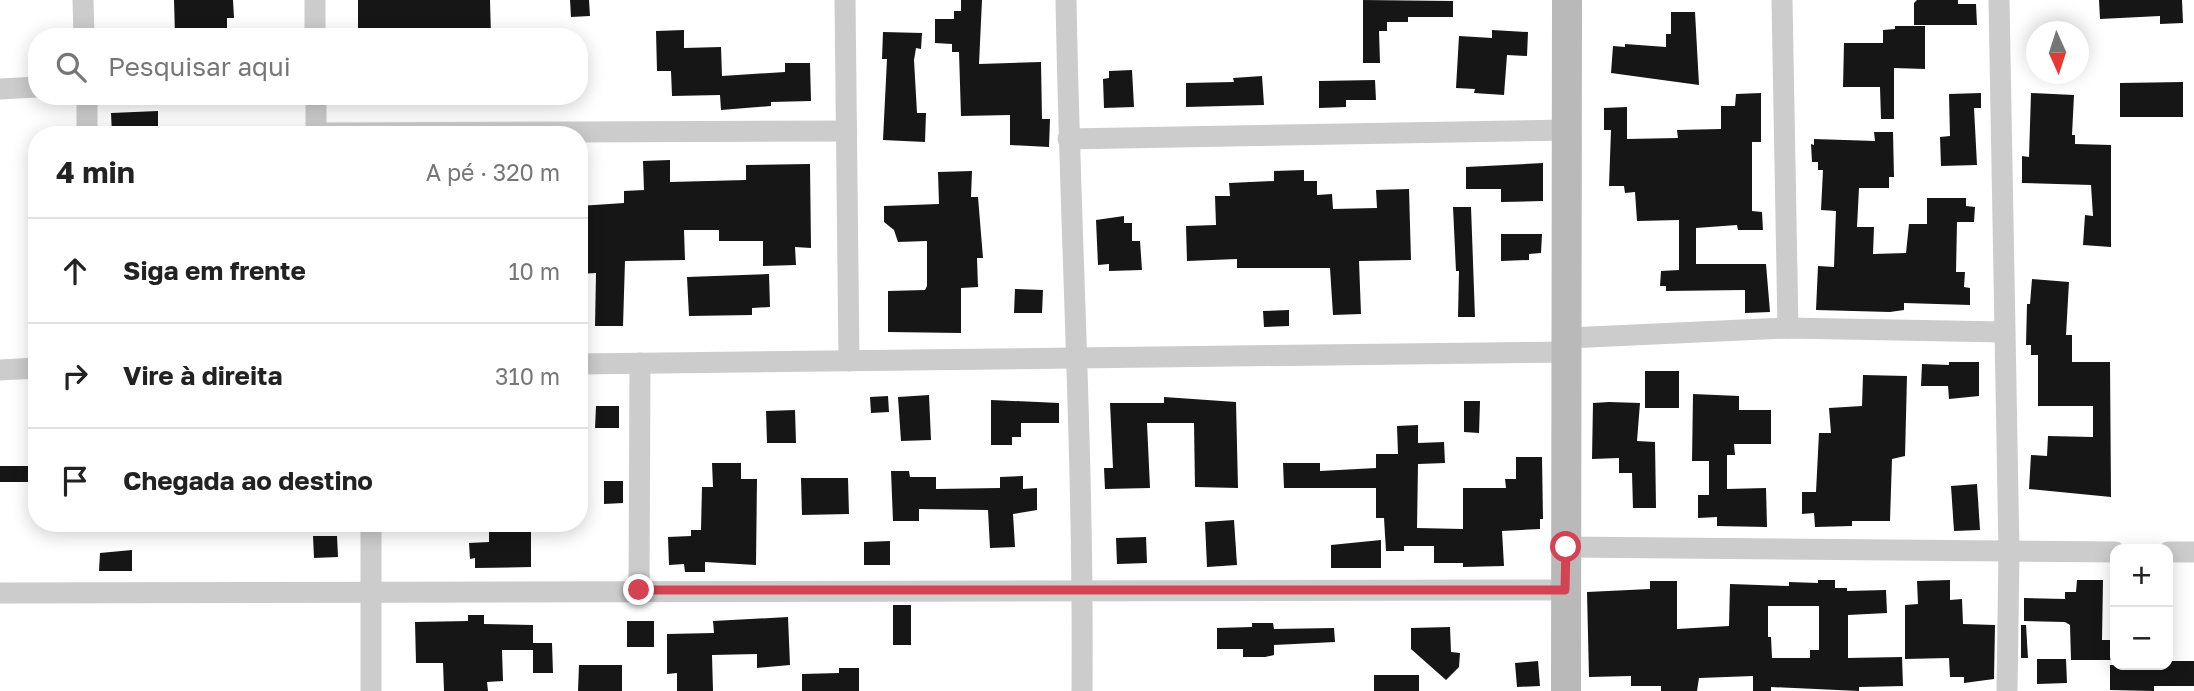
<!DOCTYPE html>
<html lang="pt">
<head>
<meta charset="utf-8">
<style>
	:root { --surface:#fff; --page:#f6f6f6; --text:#222; --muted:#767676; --line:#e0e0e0 }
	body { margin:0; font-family:"Golos Text",sans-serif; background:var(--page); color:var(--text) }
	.controls { position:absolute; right:21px; bottom:21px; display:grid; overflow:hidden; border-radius:14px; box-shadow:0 4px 18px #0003 }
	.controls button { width:63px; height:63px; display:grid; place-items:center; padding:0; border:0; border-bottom:2px solid var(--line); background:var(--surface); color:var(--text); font:35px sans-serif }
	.compass { position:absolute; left:2026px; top:21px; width:63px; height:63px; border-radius:50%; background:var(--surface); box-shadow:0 4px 18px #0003; rotate:177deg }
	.stop { position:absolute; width:21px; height:21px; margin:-16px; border:5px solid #d44352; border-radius:50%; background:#fff }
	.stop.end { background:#d44352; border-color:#fff; box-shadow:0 2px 7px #0008 }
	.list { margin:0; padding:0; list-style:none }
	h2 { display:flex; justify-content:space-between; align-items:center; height:91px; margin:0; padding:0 28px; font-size:30px }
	h2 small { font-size:23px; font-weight:400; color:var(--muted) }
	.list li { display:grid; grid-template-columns:46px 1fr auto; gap:21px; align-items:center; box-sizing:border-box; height:105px; padding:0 28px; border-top:2px solid var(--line) }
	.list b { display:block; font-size:26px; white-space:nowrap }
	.list em { font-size:23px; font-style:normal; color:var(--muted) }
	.icon { flex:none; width:38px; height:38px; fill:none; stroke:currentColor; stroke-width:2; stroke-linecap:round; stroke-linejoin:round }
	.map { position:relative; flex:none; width:2194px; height:691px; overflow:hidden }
	.search { position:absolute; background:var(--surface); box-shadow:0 4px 18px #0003; left:28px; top:28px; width:560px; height:77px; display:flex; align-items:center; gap:18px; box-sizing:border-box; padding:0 24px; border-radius:28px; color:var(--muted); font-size:26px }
	.panel { position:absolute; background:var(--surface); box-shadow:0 4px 18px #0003; left:28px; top:126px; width:560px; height:406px; border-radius:28px }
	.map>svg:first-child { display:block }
	.building { fill:#161616; fill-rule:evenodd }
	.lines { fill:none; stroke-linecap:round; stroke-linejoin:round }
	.street { stroke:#ccc; stroke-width:21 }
	.secondary { stroke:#b9b9b9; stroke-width:30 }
	.route { stroke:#d44352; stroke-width:9 }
</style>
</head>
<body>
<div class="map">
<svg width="2194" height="691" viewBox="0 0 2194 691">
	<rect width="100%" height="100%" fill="#fff"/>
	<g class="building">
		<path d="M174 0H233L234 18H227V37L175 35Z"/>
		<path d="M358 0H490L491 37H358Z"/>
		<path d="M570 0H589L590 16 571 17Z"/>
		<path d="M961 0H982L979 64 1041 62 1042 119H1050L1049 147 1010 145V115L961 116 959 52H952V44L935 43V19H954V11H961Z"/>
		<path d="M1363 0 1453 1V17H1408V22H1387V31H1379L1380 63H1363Z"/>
		<path d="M1917 0H1958V4H1976L1977 25H1914V3Z"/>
		<path d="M2099 0H2182L2183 23 2160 24V16L2100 19Z"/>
		<path d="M1671 12H1695L1699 85 1611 73 1613 46 1625 47V44L1666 47V34H1671Z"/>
		<path d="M1895 26H1925V69L1894 68V119H1881L1880 87H1843L1844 43H1883V30L1895 29Z"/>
		<path d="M684 30V48L721 47 722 76 785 72V63H810L811 101 771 102V106L721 110 720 95 672 96 671 71H657L656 31Z"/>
		<path d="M1492 30 1528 32 1527 56 1507 55 1504 95 1474 93 1475 89 1456 88 1459 36 1492 38Z"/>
		<path d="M883 32 922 33 921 49 916 48 914 60 917 113H926L925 142 883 140 887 59H882Z"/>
		<path d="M1132 70 1134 107 1104 108 1103 79 1109 78V71Z"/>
		<path d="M1262 76 1264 105 1186 107V83L1234 82 1233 78Z"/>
		<path d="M1375 80 1376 100H1346V107L1319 108V81Z"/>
		<path d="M2183 82V117H2120V83Z"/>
		<path d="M1761 93V142H1752V211L1762 212 1763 230H1738L1737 225 1696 228V264H1766L1770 312 1745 313V290L1666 291V286H1660L1661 271 1679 270V220L1637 221 1635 192 1625 193 1624 186H1609L1611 130H1604V108L1627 107V139L1678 138 1677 130 1721 129V106H1735L1736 94Z"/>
		<path d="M1981 93V108H1974L1977 165 1941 166 1940 137 1950 136 1949 94Z"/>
		<path d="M2031 93 2074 95 2072 135H2075V144L2111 145V247L2083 245 2085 215 2093 216 2091 185 2022 183V156L2029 157Z"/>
		<path d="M158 111V126L130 127V135H112L111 113Z"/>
		<path d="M1874 132H1893L1894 177H1889V188H1859L1857 227H1874L1873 254 1906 253 1909 224H1927V198H1966V206L1975 207 1974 222H1957L1956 272H1965L1964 287 1970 288V305L1904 303V310L1890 312 1816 310 1818 266 1834 267 1836 211 1821 210 1823 170H1818V162H1812L1811 144 1814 145V139L1875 141Z"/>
		<path d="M670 160V182L746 180V165L810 164 811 248 795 247 796 265 763 266V241H719V230H684L685 260 625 261 623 326H595L596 273 579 274V206L624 203V191L644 190 643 161Z"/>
		<path d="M1543 163V201L1501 202V189H1466V167Z"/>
		<path d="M1304 170V181H1317V195L1332 194 1333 209 1377 208 1376 190 1409 189 1411 260 1359 261 1361 314 1333 315 1330 268H1237V259L1187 261 1186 226 1216 225 1215 196H1230L1229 183 1274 181V171Z"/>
		<path d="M972 171 971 197H978L983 258H977L978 287 961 288V333L888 332V291L925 290 927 286V241L898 242 894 230 884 222V206L939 204 938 172Z"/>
		<path d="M1453 207H1471L1475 317H1458L1459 271H1456Z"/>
		<path d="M1124 216V223H1132V241H1140L1142 270 1109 271V264L1098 265 1096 220Z"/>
		<path d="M1501 234H1542L1541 253 1529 254V260L1501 261Z"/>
		<path d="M769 274 770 307 752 308V315L689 316 687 277Z"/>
		<path d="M2032 279 2069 282 2066 335H2072V362H2110L2111 497 2029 489 2031 455 2047 456 2048 436 2093 437V406H2038V355H2031V345H2026L2027 304H2030Z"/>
		<path d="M1015 289 1043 290 1042 313H1014Z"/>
		<path d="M1289 310V326L1264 327 1263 311Z"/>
		<path d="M1949 362H1979V396L1949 399 1948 386H1921L1922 364 1949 365Z"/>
		<rect x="1645" y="371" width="34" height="37"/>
		<path d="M1863 375 1907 376 1905 456 1892 459 1890 521H1852V526L1815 527 1814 513 1802 514V492H1816L1819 433H1831L1829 408 1862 406Z"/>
		<path d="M1693 394 1739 396V410H1771V444H1734L1735 455H1727V489L1766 488 1767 527 1717 526V517L1698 518V495H1709V461H1692Z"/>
		<path d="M929 395 931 440 901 441 898 397Z"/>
		<path d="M888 396 889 412 871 413 870 397Z"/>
		<path d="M1164 397 1236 402 1238 488 1195 487 1194 423H1147L1150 488 1105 489 1104 468H1113L1110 403H1164Z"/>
		<path d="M991 400 1059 403V423H1021V437H1012V445H991Z"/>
		<path d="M1464 401H1480L1479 433 1464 432Z"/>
		<path d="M1609 402 1640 403 1637 441 1655 442 1656 508H1633L1632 473H1619V458L1592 459 1593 403Z"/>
		<path d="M596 406H619V428H595Z"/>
		<path d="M795 410 796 443H767L766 411Z"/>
		<path d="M1418 425V443L1444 442 1445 463 1418 464 1417 528 1463 529V488H1506L1505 479H1516V457H1542L1543 519H1540V529L1502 531 1504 566 1463 567V563H1434V546H1404V551H1386L1384 518H1376V488H1284L1283 463H1320V471L1376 468V454H1398L1397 426Z"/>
		<path d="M712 463H741V479H757L756 565 705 562V572H685L684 564 669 565 668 537 691 536V530H701L702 487H713Z"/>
		<rect x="0" y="466" width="37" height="16"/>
		<path d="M891 471H909L910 477H936V489L1000 488V477L1023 476V489L1037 488V510L1013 514 1015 547 990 548 988 510 919 509V521H893Z"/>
		<path d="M801 478H848L849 514 802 515Z"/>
		<path d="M604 481H623V503L604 504Z"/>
		<path d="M1977 484 1980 530 1954 531 1951 486Z"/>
		<path d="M1234 520 1237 565 1207 567 1205 522Z"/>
		<path d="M489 523H531V567L475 568V558L470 559 469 543 489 542Z"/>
		<path d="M313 536H337L338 557 314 558Z"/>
		<path d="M1146 537 1147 563 1117 564 1116 538Z"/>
		<path d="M1381 540V568H1331V545Z"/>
		<path d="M890 541V565H864V542Z"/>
		<path d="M132 550V571H99L100 553Z"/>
		<path d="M1818 580H1835V588H1847V591L1886 590 1887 613 1848 615V658L1902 657 1903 686 1859 687V691L1771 687V691H1753V676L1699 678 1697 691H1661V686H1631V676L1589 677 1587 592 1650 589V581H1677V629L1729 626 1730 584 1789 586V582L1818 583ZM1768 606H1819V650H1810V658H1772L1771 637H1768Z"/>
		<path d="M1950 580V600L1962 599 1963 624 1995 625 1994 679 1964 683V677H1950L1949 658 1905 659V605L1918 604 1917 581Z"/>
		<path d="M2077 580H2103L2102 640H2111L2112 660H2071L2070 625 2065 622 2024 621V598L2065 599V592H2076Z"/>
		<rect x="893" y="605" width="18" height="40"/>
		<path d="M468 615H484V624L533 625V643H552L553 673H533V650H502L503 681 487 682 488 691H444L443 663H416L415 622 468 621Z"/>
		<path d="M788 617 790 665 757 668V654L712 655 713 691H677V673L667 674V634L714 633 713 621Z"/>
		<rect x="627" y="621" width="27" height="26"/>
		<path d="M1252 623H1273L1274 629 1334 628 1335 642 1274 645V655L1265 657H1243V649H1217V628L1252 627Z"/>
		<path d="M2021 625H2026L2028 658H2021Z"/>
		<path d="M1450 627 1451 652 1460 653 1459 667 1446 680 1411 649V628Z"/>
		<path d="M2037 659H2066L2067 683 2037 684Z"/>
		<path d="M1538 661 1540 686 1517 687 1515 663Z"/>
		<path d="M2168 661H2194V686H2154V691L2110 690V665H2168Z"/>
		<path d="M579 665H622V691H578Z"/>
		<path d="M839 668H859V691H802V674L839 673Z"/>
		<rect x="1374" y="675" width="45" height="16"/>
	</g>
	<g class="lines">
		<g class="street">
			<path d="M83 0 84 37"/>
			<path d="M315 0V37"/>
			<path d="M845 0 849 361"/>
			<path d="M1066 0C1070 231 1084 460 1082 691"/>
			<path d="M1782 0 1788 328"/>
			<path d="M1999 0 2009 552 2007 691"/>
			<path d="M0 89 37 87"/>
			<path d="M87 96V135"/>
			<path d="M316 96V135"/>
			<path d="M316 133 845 131"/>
			<path d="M1068 139 1568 130"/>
			<path d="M1568 338 1788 328 2003 332"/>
			<path d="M579 364 1569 352"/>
			<path d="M0 370 37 368"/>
			<path d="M371 523V691"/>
			<path d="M1566 547 2115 552"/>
			<path d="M2168 552H2194"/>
			<path d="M639 590 640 363"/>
			<path d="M0 593 1565 590"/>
		</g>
		<path class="secondary" d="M1566 691 1567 0"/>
	</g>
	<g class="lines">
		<path class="route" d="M639 590H1565L1566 547"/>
	</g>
</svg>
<div class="controls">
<button>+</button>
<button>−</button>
</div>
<svg class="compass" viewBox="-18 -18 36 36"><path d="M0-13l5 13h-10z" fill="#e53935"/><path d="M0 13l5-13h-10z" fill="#767676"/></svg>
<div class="stop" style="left:1566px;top:547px"></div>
<div class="stop end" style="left:639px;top:590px"></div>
<div class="search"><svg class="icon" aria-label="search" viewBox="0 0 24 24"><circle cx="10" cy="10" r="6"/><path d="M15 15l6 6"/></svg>Pesquisar aqui</div>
<section class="panel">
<h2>4 min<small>A pé · 320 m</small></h2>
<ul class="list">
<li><svg class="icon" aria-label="ahead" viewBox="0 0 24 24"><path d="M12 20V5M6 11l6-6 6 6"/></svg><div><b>Siga em frente</b></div><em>10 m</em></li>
<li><svg class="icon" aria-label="right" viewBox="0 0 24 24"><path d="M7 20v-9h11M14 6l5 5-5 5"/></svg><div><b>Vire à direita</b></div><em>310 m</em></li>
<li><svg class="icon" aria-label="arrive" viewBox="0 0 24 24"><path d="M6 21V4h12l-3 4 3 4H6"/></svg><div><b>Chegada ao destino</b></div></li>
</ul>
</section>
</div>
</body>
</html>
